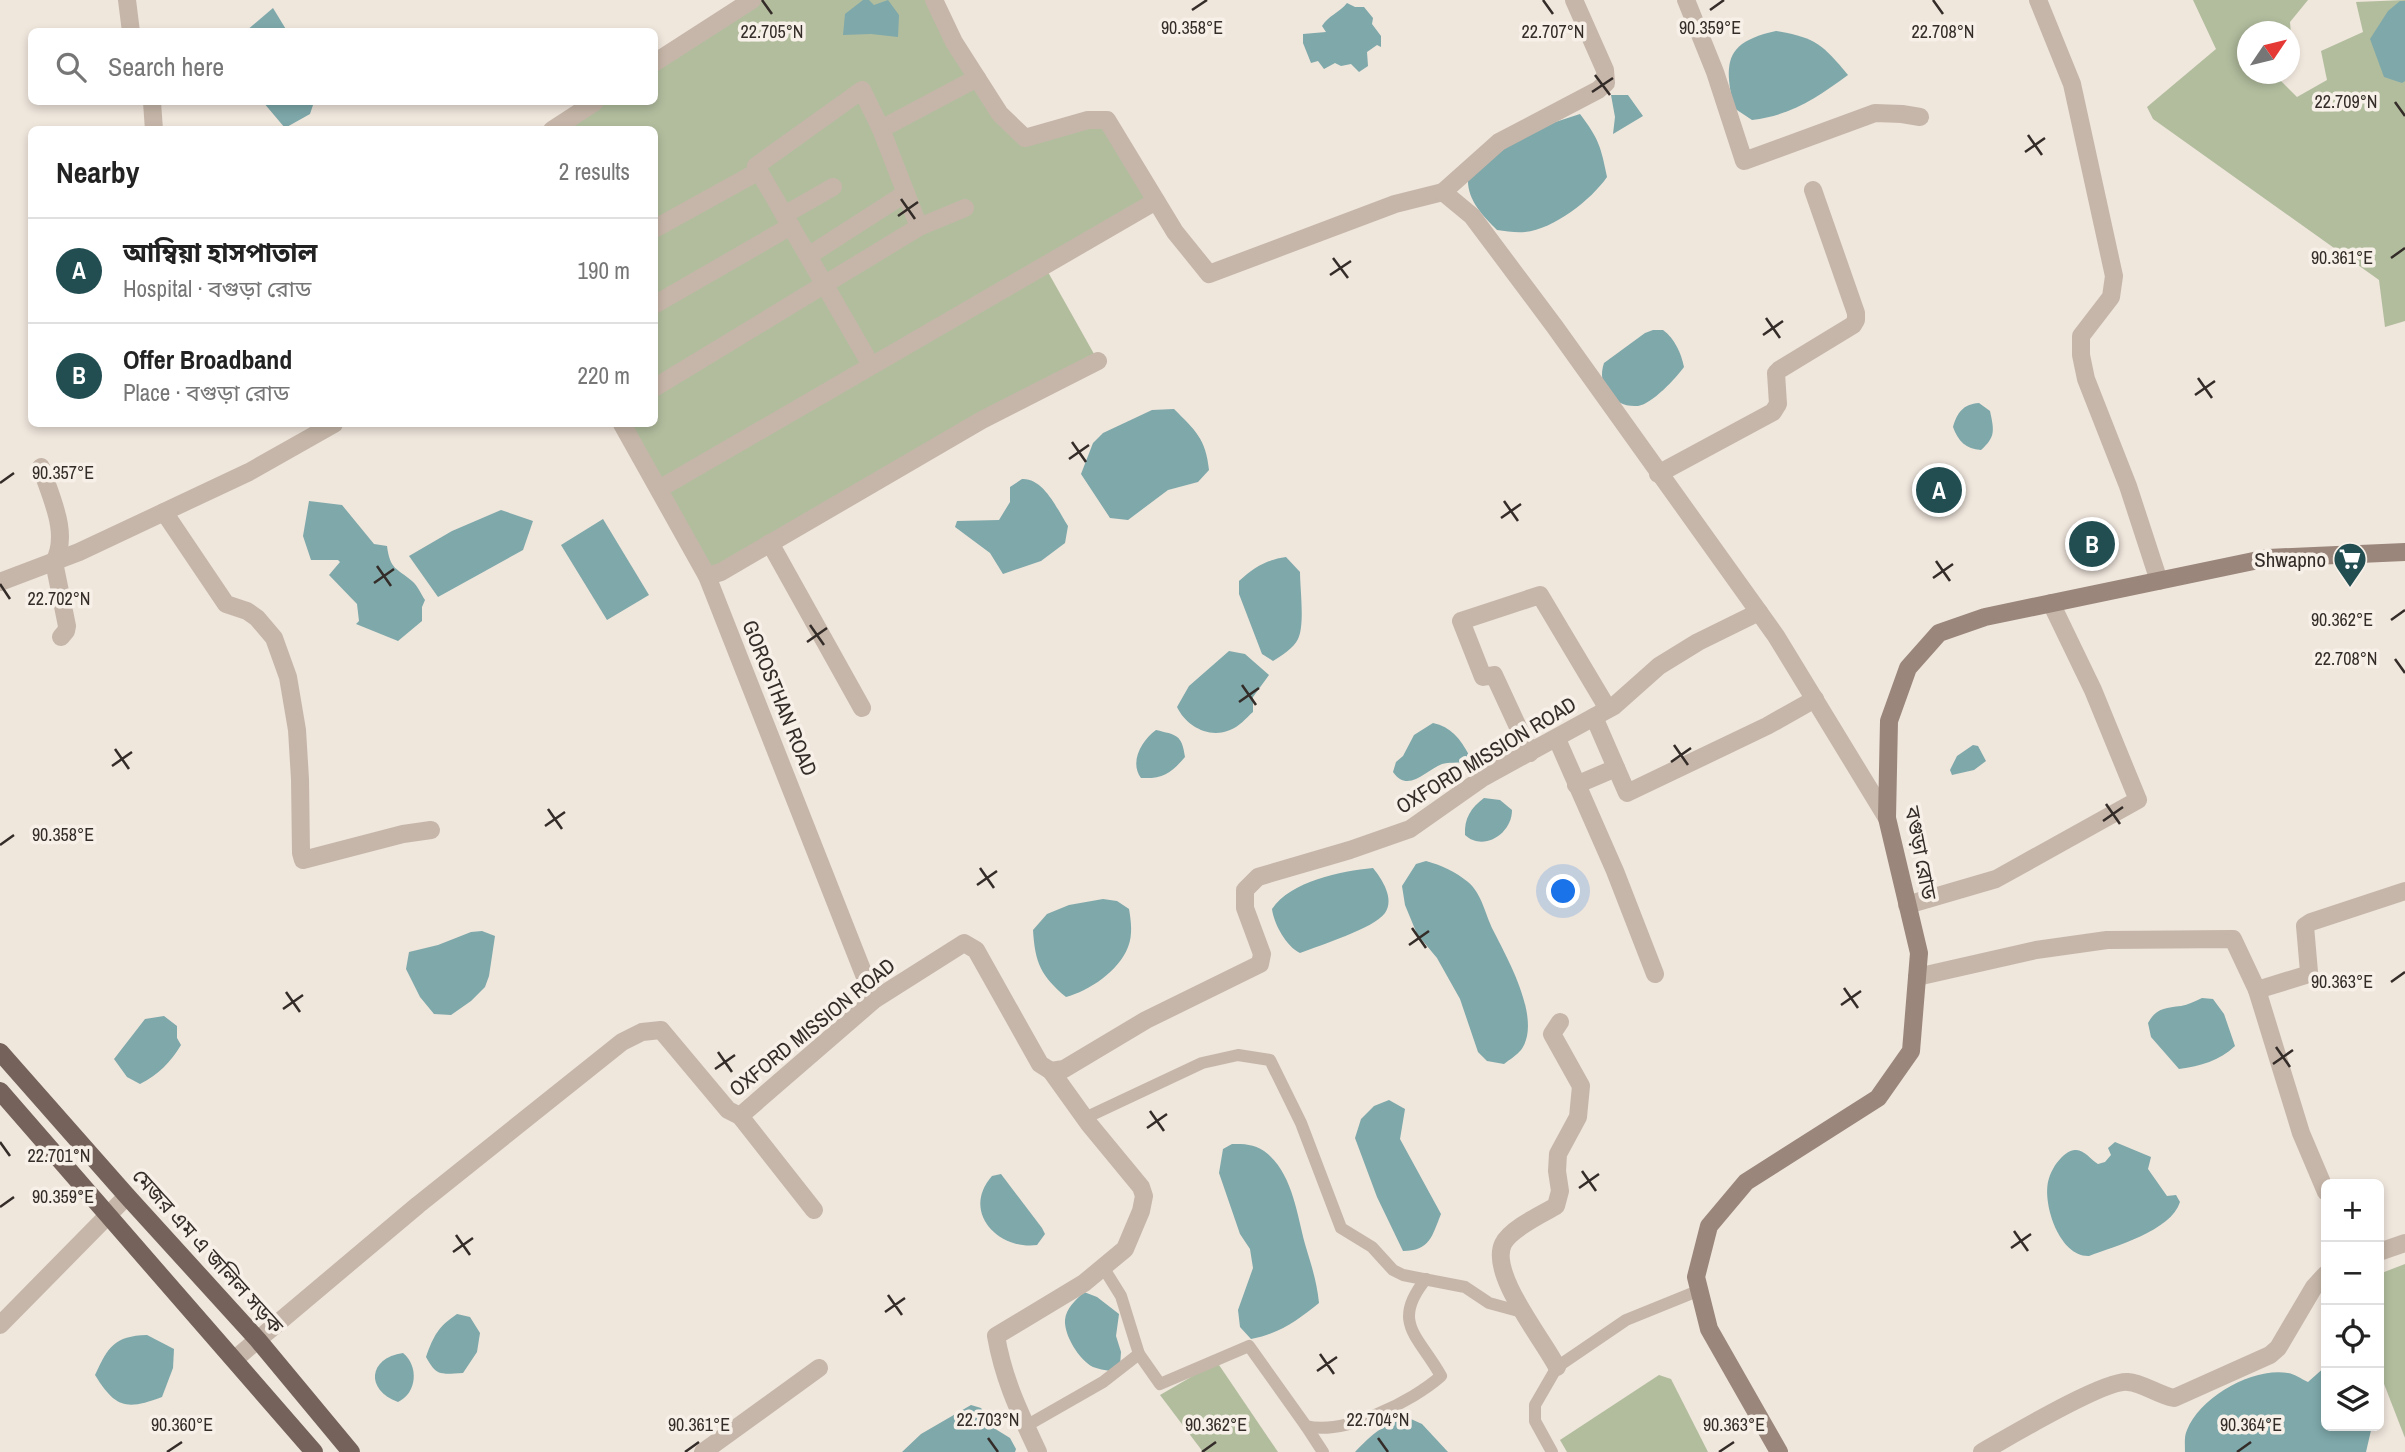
<!DOCTYPE html>
<html lang="en">
<head>
<meta charset="utf-8">
<style>
	:root { --surface:#fff; --page:#f2f2f2; --text:#222; --muted:#767676; --line:#e0e0e0; --accent:#224e52 }
	body { margin:0; font-family:"Archivo Narrow","Noto Sans Bengali",sans-serif; background:var(--page); color:var(--text) }
	.controls { position:absolute; right:21px; bottom:21px; display:grid; overflow:hidden; border-radius:10px; box-shadow:0 4px 10px #0003 }
	.controls button { width:63px; height:63px; display:grid; place-items:center; padding:0; border:0; border-bottom:2px solid var(--line); background:var(--surface); color:var(--text); font:35px sans-serif }
	.compass { position:absolute; left:2237px; top:21px; width:63px; height:63px; border-radius:50%; background:var(--surface); box-shadow:0 4px 10px #0003; rotate:55deg }
	.you { position:absolute; left:1564px; top:892px; width:24px; height:24px; margin:-18px; border:5px solid #fff; border-radius:50%; background:#1a73e8; box-shadow:0 0 0 10px #1a73e833 }
	.badge { display:grid; place-items:center; width:46px; height:46px; border-radius:50%; background:var(--accent); color:#fff; font-size:23px; font-weight:700 }
	.pin { position:absolute; translate:-50% -50%; border:4px solid #fff; box-shadow:0 2px 7px #0006 }
	.list { margin:0; padding:0; list-style:none }
	h2 { display:flex; justify-content:space-between; align-items:center; height:91px; margin:0; padding:0 28px; font-size:30px }
	h2 small { font-size:23px; font-weight:400; color:var(--muted) }
	.list li { display:grid; grid-template-columns:46px 1fr auto; gap:21px; align-items:center; box-sizing:border-box; height:105px; padding:0 28px; border-top:2px solid var(--line) }
	.list b { display:block; font-size:26px; white-space:nowrap }
	.list p { margin:0; font-size:23px; white-space:nowrap; color:var(--muted) }
	.list em { font-size:23px; font-style:normal; color:var(--muted) }
	.icon { flex:none; width:38px; height:38px; fill:none; stroke:currentColor; stroke-width:2; stroke-linecap:round; stroke-linejoin:round }
	.map { position:relative; flex:none; width:2405px; height:1452px; overflow:hidden }
	.search { position:absolute; background:var(--surface); box-shadow:0 4px 10px #0003; left:28px; top:28px; width:630px; height:77px; display:flex; align-items:center; gap:18px; box-sizing:border-box; padding:0 24px; border-radius:10px; color:var(--muted); font-size:26px }
	.panel { position:absolute; background:var(--surface); box-shadow:0 4px 10px #0003; left:28px; top:126px; width:630px; height:301px; border-radius:10px }
	.map>svg:first-child { display:block }
	.green { fill:#b2bd9e }
	.water { fill:#7ea8aa }
	.lines { fill:none; stroke-linecap:round; stroke-linejoin:round }
	.service { stroke:#c6b6a9; stroke-width:12 }
	.pedestrian { stroke:#c6b6a9; stroke-width:18 }
	.minor { stroke:#c6b6a9; stroke-width:18 }
	.secondary { stroke:#9a867b; stroke-width:18 }
	.primary { stroke:#75635b; stroke-width:18 }
	.ticks { fill:none; stroke:#342c28; stroke-width:2.5 }
	.labels { text-anchor:middle; dominant-baseline:central; stroke-width:7; stroke-linejoin:round; paint-order:stroke }
	.poi-label { font-size:21px; fill:#342c28; stroke:#f7f0e8; text-anchor:end }
	.street-label { font-size:21px; fill:#342c28; stroke:#f7f0e8 }
	.ticks-label { font-size:18px; text-anchor:middle; fill:#342c28; stroke:#f7f0e8; stroke-width:7; stroke-linejoin:round; paint-order:stroke }
</style>
</head>
<body>
<div class="map">
<svg width="2405" height="1452" viewBox="0 0 2405 1452">
	<rect width="100%" height="100%" fill="#efe6dc"/>
	<g class="green">
		<path d="M752 0H937L1024 138 1107 120 1156 201 1044 265 1098 361 707 576 622 424H654L655 238 745 180 655 229 654 130H552L595 102H654L655 63Z"/>
		<path d="M2193 0H2308L2290 22 2292 46 2290 48V32H2248V74H2274L2297 97 2327 80 2321 51 2363 32 2356 2 2405 0V321L2385 327 2379 280 2153 119 2147 107 2216 49Z"/>
		<path d="M2405 1264V1438L2379 1371V1274Z"/>
		<path d="M1217 1362 1278 1452H1203L1160 1395Z"/>
		<path d="M1659 1375 1671 1379 1708 1452H1567L1560 1440Z"/>
	</g>
	<g class="water">
		<path d="M863 0H869L874 5 888 0 899 15 898 37 871 34 843 35 845 14Z"/>
		<path d="M2400 1H2405V81L2402 83 2384 77 2370 39 2388 11Z"/>
		<path d="M1347 3 1355 7H1364L1373 18 1372 24 1381 36V47L1377 45 1367 52 1368 66 1359 72 1351 64 1341 66 1335 63 1324 69 1318 61 1311 63 1303 43V34L1326 32 1322 26C1329 15 1339 13 1347 3Z"/>
		<path d="M273 8 287 31H246Z"/>
		<path d="M1776 31C1816 38 1822 44 1848 75 1816 98 1792 115 1752 120L1734 108C1723 61 1726 42 1776 31Z"/>
		<path d="M1611 95H1628L1643 116 1613 134 1615 117Z"/>
		<path d="M263 102H314L310 114 285 128Z"/>
		<path d="M1580 114C1599 139 1601 147 1607 177 1591 200 1554 229 1525 232 1516 233 1506 231 1497 230 1483 216 1467 200 1468 179L1493 156 1537 128Z"/>
		<path d="M1653 330H1663C1675 339 1681 353 1684 367 1676 378 1652 404 1638 406 1613 408 1596 385 1604 363L1645 333Z"/>
		<path d="M1979 403 1990 411C1994 430 1996 437 1981 450 1966 449 1958 441 1953 427 1957 413 1963 404 1979 403Z"/>
		<path d="M1174 409C1195 430 1206 439 1209 470L1198 482 1168 490 1128 520 1110 518 1081 474 1093 443 1103 433 1152 410Z"/>
		<path d="M1022 479C1044 478 1057 509 1068 526L1065 543 1041 561 1003 574 990 553 955 527 957 521 999 520 1010 502V487Z"/>
		<path d="M309 501 342 505 374 544 387 546C390 570 397 568 412 581 418 586 421 594 425 600L422 607V621L398 641 356 624 359 621 357 604 329 575 340 562 338 560H311L303 536Z"/>
		<path d="M501 510 533 521 523 550 438 597 409 556 452 531Z"/>
		<path d="M603 519 649 595 607 620 561 545Z"/>
		<path d="M1286 557 1300 572C1300 588 1305 625 1298 639 1294 648 1281 656 1273 661L1262 654 1239 594V581C1254 567 1266 560 1286 557Z"/>
		<path d="M1229 651 1245 654 1269 675 1253 697V712C1246 718 1239 727 1230 730 1209 739 1186 726 1177 707L1189 686Z"/>
		<path d="M1433 723C1451 727 1460 738 1469 755L1465 762C1458 763 1448 762 1442 764 1426 770 1408 794 1393 772L1396 762 1403 756 1414 735Z"/>
		<path d="M1156 730C1176 735 1182 734 1185 757 1171 773 1164 779 1141 778 1129 762 1142 740 1156 730Z"/>
		<path d="M1973 745 1978 746 1986 761 1974 770 1952 775 1950 770 1957 756Z"/>
		<path d="M1484 798 1500 800 1512 810C1512 834 1483 852 1465 835 1464 818 1471 808 1484 798Z"/>
		<path d="M1426 861C1441 865 1456 872 1468 882 1482 894 1485 914 1493 930 1507 958 1543 1020 1521 1050 1517 1055 1509 1060 1504 1064L1487 1061 1478 1052 1460 999 1437 958 1417 934 1405 905 1402 886 1416 864Z"/>
		<path d="M1373 868C1382 879 1395 899 1385 913 1373 929 1320 945 1300 953 1286 946 1274 924 1272 909 1291 881 1341 871 1373 868Z"/>
		<path d="M1103 899 1117 901 1129 909C1131 921 1133 935 1128 947 1119 971 1089 991 1066 997 1041 976 1035 963 1033 930L1047 914 1069 905Z"/>
		<path d="M482 931 495 936 489 976 485 987 471 1001 451 1015 434 1014 420 997 406 969 409 952 438 945 471 932Z"/>
		<path d="M2202 998 2213 999 2224 1014 2235 1046C2219 1061 2201 1066 2179 1069L2151 1037 2148 1023C2156 1008 2165 1008 2181 1006 2188 1005 2195 1001 2202 998Z"/>
		<path d="M164 1016 177 1026V1038L181 1045C170 1063 159 1074 140 1084L127 1077 114 1059 145 1019Z"/>
		<path d="M1389 1100 1405 1109 1400 1139 1441 1214C1432 1236 1430 1251 1403 1251L1377 1197 1355 1138 1361 1119 1374 1106Z"/>
		<path d="M2115 1142 2151 1157 2148 1169 2167 1196 2176 1195 2180 1202C2171 1231 2115 1246 2089 1256 2060 1257 2043 1206 2048 1182 2050 1173 2055 1164 2061 1158 2065 1154 2070 1150 2075 1150 2084 1149 2091 1160 2098 1164L2105 1162 2111 1155 2108 1148Z"/>
		<path d="M1232 1144C1244 1144 1254 1144 1264 1151 1292 1171 1297 1214 1305 1244 1311 1264 1317 1282 1319 1303 1298 1320 1279 1334 1251 1339L1240 1327 1238 1310 1253 1268 1250 1249 1240 1234 1219 1173 1223 1149Z"/>
		<path d="M1001 1174 1042 1228 1045 1234 1037 1245C997 1250 961 1211 992 1176Z"/>
		<path d="M1084 1292 1097 1297 1119 1314 1116 1336 1121 1352 1120 1366 1110 1371C1105 1370 1098 1369 1093 1367 1079 1360 1064 1335 1065 1320 1066 1308 1076 1300 1084 1292Z"/>
		<path d="M457 1314 470 1317 480 1333 477 1352 463 1373C441 1374 437 1377 426 1357 434 1335 438 1327 457 1314Z"/>
		<path d="M147 1335 174 1349 173 1368 162 1397C127 1410 116 1409 95 1375 108 1347 114 1336 147 1335Z"/>
		<path d="M403 1353C419 1366 417 1393 398 1402 365 1390 368 1358 403 1353Z"/>
		<path d="M2326 1366V1426H2372L2366 1452H2185C2185 1445 2184 1436 2187 1430 2200 1397 2253 1367 2288 1373 2295 1374 2301 1379 2308 1382Z"/>
		<path d="M971 1405 981 1408 997 1430 1010 1438 1016 1449 1015 1452H902L921 1434Z"/>
		<path d="M1411 1419 1422 1424 1448 1452H1355C1371 1435 1387 1420 1411 1419Z"/>
	</g>
	<g class="lines">
		<g class="service">
			<path d="M1085 1118 1202 1063 1238 1055 1270 1060 1301 1123 1341 1228 1372 1247 1393 1270 1403 1275 1465 1287 1489 1303 1522 1312"/>
			<path d="M1103 1267 1121 1296 1139 1354 1160 1384 1249 1346 1306 1426C1344 1436 1413 1401 1441 1376 1419 1336 1390 1323 1426 1279"/>
			<path d="M1026 1426 1103 1382 1139 1354"/>
			<path d="M1306 1426 1323 1452"/>
			<path d="M1552 1452 1535 1421V1405L1557 1367 1626 1320 1700 1290"/>
		</g>
		<g class="pedestrian">
			<path d="M784 215 833 187"/>
			<path d="M919 227 965 208"/>
			<path d="M654 229 759 171"/>
			<path d="M808 256 906 193"/>
			<path d="M654 305 791 226"/>
			<path d="M871 365 756 166 862 90 881 129 977 78"/>
			<path d="M654 388 919 227 881 129"/>
			<path d="M659 489 1156 201"/>
			<path d="M770 543 862 708"/>
			<path d="M707 576 721 572 982 420 1098 361"/>
		</g>
		<g class="minor">
			<path d="M127 0 131 32"/>
			<path d="M934 0 954 42 1000 114 1025 138 1088 120H1107L1175 232 1209 274 1395 204 1443 192 1472 216 1555 327 1776 636 1887 818"/>
			<path d="M1686 0 1715 72 1744 161 1875 113 1902 114 1920 117"/>
			<path d="M2038 0 2072 84 2114 276 2111 297 2081 336V355L2086 379 2128 486 2159 581"/>
			<path d="M654 63 752 0"/>
			<path d="M152 102 154 130"/>
			<path d="M552 130 595 102"/>
			<path d="M1443 192 1499 142 1598 90 1606 83 1605 70 1574 0"/>
			<path d="M622 424 707 576 874 1000"/>
			<path d="M41 467C50 496 70 533 54 562L67 626 66 631 61 637"/>
			<path d="M1658 474 1773 412 1778 404 1776 373 1779 370 1853 325 1856 320V313L1813 190"/>
			<path d="M164 512 226 604 247 611 257 618 274 638 288 677 297 730 300 779 301 853 303 860 403 834 431 830"/>
			<path d="M0 582 79 552 249 472 334 424"/>
			<path d="M1594 717 1627 793 1767 726 1815 699"/>
			<path d="M1557 739 1615 871 1655 974"/>
			<path d="M1530 753 1494 675 1483 677 1461 621 1540 595 1608 709"/>
			<path d="M1576 785 1616 768"/>
			<path d="M1907 905 1996 879 2138 800 2093 690 2051 603"/>
			<path d="M1917 977 2036 950 2107 940 2233 939 2257 990 2301 1133 2326 1192"/>
			<path d="M2257 990 2306 975 2309 972 2305 926 2311 922 2405 891"/>
			<path d="M740 1116 814 1210"/>
			<path d="M2379 1252 2405 1243"/>
			<path d="M0 1325 127 1196"/>
			<path d="M235 1359 418 1205 622 1042 642 1032 661 1030 728 1110 740 1116 874 1000 964 943 976 950 1040 1064 1051 1071 1064 1069 1146 1020 1260 964 1262 954 1245 908V890L1258 877 1350 850 1410 829 1484 777 1614 706 1659 666 1698 642 1759 612"/>
			<path d="M1557 1367C1543 1339 1489 1274 1503 1244 1510 1229 1542 1214 1556 1206L1560 1191 1557 1171 1558 1154 1578 1117 1581 1086 1552 1034 1560 1022"/>
			<path d="M703 1452 819 1368"/>
			<path d="M1038 1452C1019 1411 1004 1381 996 1336L1084 1283 1125 1249 1141 1211 1144 1196 1141 1187 1089 1124 1051 1071"/>
			<path d="M1982 1452C2007 1438 2105 1379 2128 1382 2143 1383 2158 1395 2174 1398L2270 1355 2278 1348 2314 1287 2326 1274"/>
		</g>
		<path class="secondary" d="M1779 1452 1709 1329 1696 1277 1709 1226 1746 1182 1878 1098 1911 1051 1919 953 1887 818 1889 721 1908 668 1939 633 1985 617 2268 558 2405 552"/>
		<g class="primary">
			<path d="M0 1052 127 1196 258 1340 351 1452"/>
			<path d="M0 1091 314 1452"/>
		</g>
	</g>
	<path class="ticks" d="M762 0 772 14M1543 0 1553 14M1933 0 1943 14M1192 10 1207 0M1710 10 1724 0M1595 75 1610 95M1592 92 1613 78M2395 102 2405 116M2028 135 2042 155M2025 152 2045 138M901 199 915 219M898 216 918 202M1333 258 1348 278M2391 258 2405 248M1330 275 1351 261M1766 318 1780 338M1763 335 1783 321M2198 378 2212 398M2195 395 2215 381M1072 442 1086 462M1069 459 1089 445M0 483 14 473M1504 501 1518 521M1501 518 1521 504M1936 561 1950 581M377 566 391 586M1933 578 1953 564M374 583 394 569M0 584 10 599M2391 620 2405 610M810 625 824 645M807 642 827 628M2395 659 2405 673M1242 685 1256 705M1239 702 1259 688M1674 745 1688 765M115 749 129 769M1671 762 1691 748M112 766 132 752M2106 804 2120 824M548 809 562 829M2103 821 2123 807M545 826 565 812M0 845 14 835M980 868 994 888M977 885 997 871M1412 928 1426 948M1409 945 1429 931M2391 982 2405 972M1844 988 1858 1008M286 992 300 1012M1841 1005 1861 991M283 1009 303 995M2276 1047 2290 1067M718 1052 732 1072M2273 1064 2293 1050M715 1069 735 1055M1150 1111 1164 1131M1147 1128 1167 1114M0 1142 10 1156M1582 1171 1596 1191M1579 1188 1599 1174M0 1207 14 1197M2014 1231 2028 1251M456 1235 470 1255M2011 1248 2031 1234M453 1252 473 1238M888 1295 902 1315M885 1312 905 1298M1320 1354 1334 1374M1317 1371 1337 1357M988 1438 998 1452M1378 1438 1388 1452M167 1452 182 1442M685 1452 699 1442M1202 1452 1216 1442M1719 1452 1734 1442M2237 1452 2251 1442"/>
	<defs>
		<symbol id="supermarket-pin" viewBox="-11 -11 22 30"><path d="M0 17L-7.5 6A9.5 9.5 0 1 1 7.5 6Z" fill="#224e52" stroke="#f7f0e8"/><path d="M-6-5.5h2.5l.6 2H6L4.5 2H-2.5L-4.4-4H-6ZM-1.5 3.2a1.3 1.3 0 1 0 .1 0ZM3 3.2a1.3 1.3 0 1 0 .1 0Z" fill="#fff"/></symbol>
	</defs>
	<g fill-rule="evenodd">
		<use href="#supermarket-pin" x="2331" y="540" width="38" height="52"/>
	</g>
	<g class="labels">
		<g class="poi-label">
			<text x="2326" y="559">Shwapno</text>
		</g>
		<g class="street-label">
			<text transform="translate(780 698) rotate(68)">GOROSTHAN ROAD</text>
			<text transform="translate(1486 755) rotate(-31)">OXFORD MISSION ROAD</text>
			<text transform="translate(1921 853) rotate(79)">বগুড়া রোড</text>
			<text transform="translate(812 1027) rotate(-39)">OXFORD MISSION ROAD</text>
			<text transform="translate(208 1251) rotate(48)">মেজর এম এ জলিল সড়ক</text>
		</g>
	</g>
	<g class="ticks-label">
		<text x="1192" y="34">90.358°E</text>
		<text x="1710" y="34">90.359°E</text>
		<text x="772" y="38">22.705°N</text>
		<text x="1553" y="38">22.707°N</text>
		<text x="1943" y="38">22.708°N</text>
		<text x="2346" y="108">22.709°N</text>
		<text x="2342" y="264">90.361°E</text>
		<text x="63" y="479">90.357°E</text>
		<text x="59" y="605">22.702°N</text>
		<text x="2342" y="626">90.362°E</text>
		<text x="2346" y="665">22.708°N</text>
		<text x="63" y="841">90.358°E</text>
		<text x="2342" y="988">90.363°E</text>
		<text x="59" y="1162">22.701°N</text>
		<text x="63" y="1203">90.359°E</text>
		<text x="988" y="1426">22.703°N</text>
		<text x="1378" y="1426">22.704°N</text>
		<text x="182" y="1431">90.360°E</text>
		<text x="699" y="1431">90.361°E</text>
		<text x="1216" y="1431">90.362°E</text>
		<text x="1734" y="1431">90.363°E</text>
		<text x="2251" y="1431">90.364°E</text>
	</g>
</svg>
<div class="controls">
<button>+</button>
<button>−</button>
<button><svg class="icon" aria-label="locate" viewBox="0 0 24 24"><circle cx="12" cy="12" r="6"/><path d="M12 2v4M12 18v4M2 12h4M18 12h4"/></svg></button>
<button><svg class="icon" aria-label="layers" viewBox="0 0 24 24"><path d="M12 4l9 5-9 5-9-5zM3 14l9 5 9-5"/></svg></button>
</div>
<svg class="compass" viewBox="-18 -18 36 36"><path d="M0-13l5 13h-10z" fill="#e53935"/><path d="M0 13l5-13h-10z" fill="#767676"/></svg>
<div class="you"></div>
<div class="pin badge" style="left:1939px;top:490px">A</div>
<div class="pin badge" style="left:2092px;top:544px">B</div>
<div class="search"><svg class="icon" aria-label="search" viewBox="0 0 24 24"><circle cx="10" cy="10" r="6"/><path d="M15 15l6 6"/></svg>Search here</div>
<section class="panel">
<h2>Nearby<small>2 results</small></h2>
<ul class="list">
<li><span class="badge">A</span><div><b>আম্বিয়া হাসপাতাল</b><p>Hospital · বগুড়া রোড</p></div><em>190 m</em></li>
<li><span class="badge">B</span><div><b>Offer Broadband</b><p>Place · বগুড়া রোড</p></div><em>220 m</em></li>
</ul>
</section>
</div>
</body>
</html>
